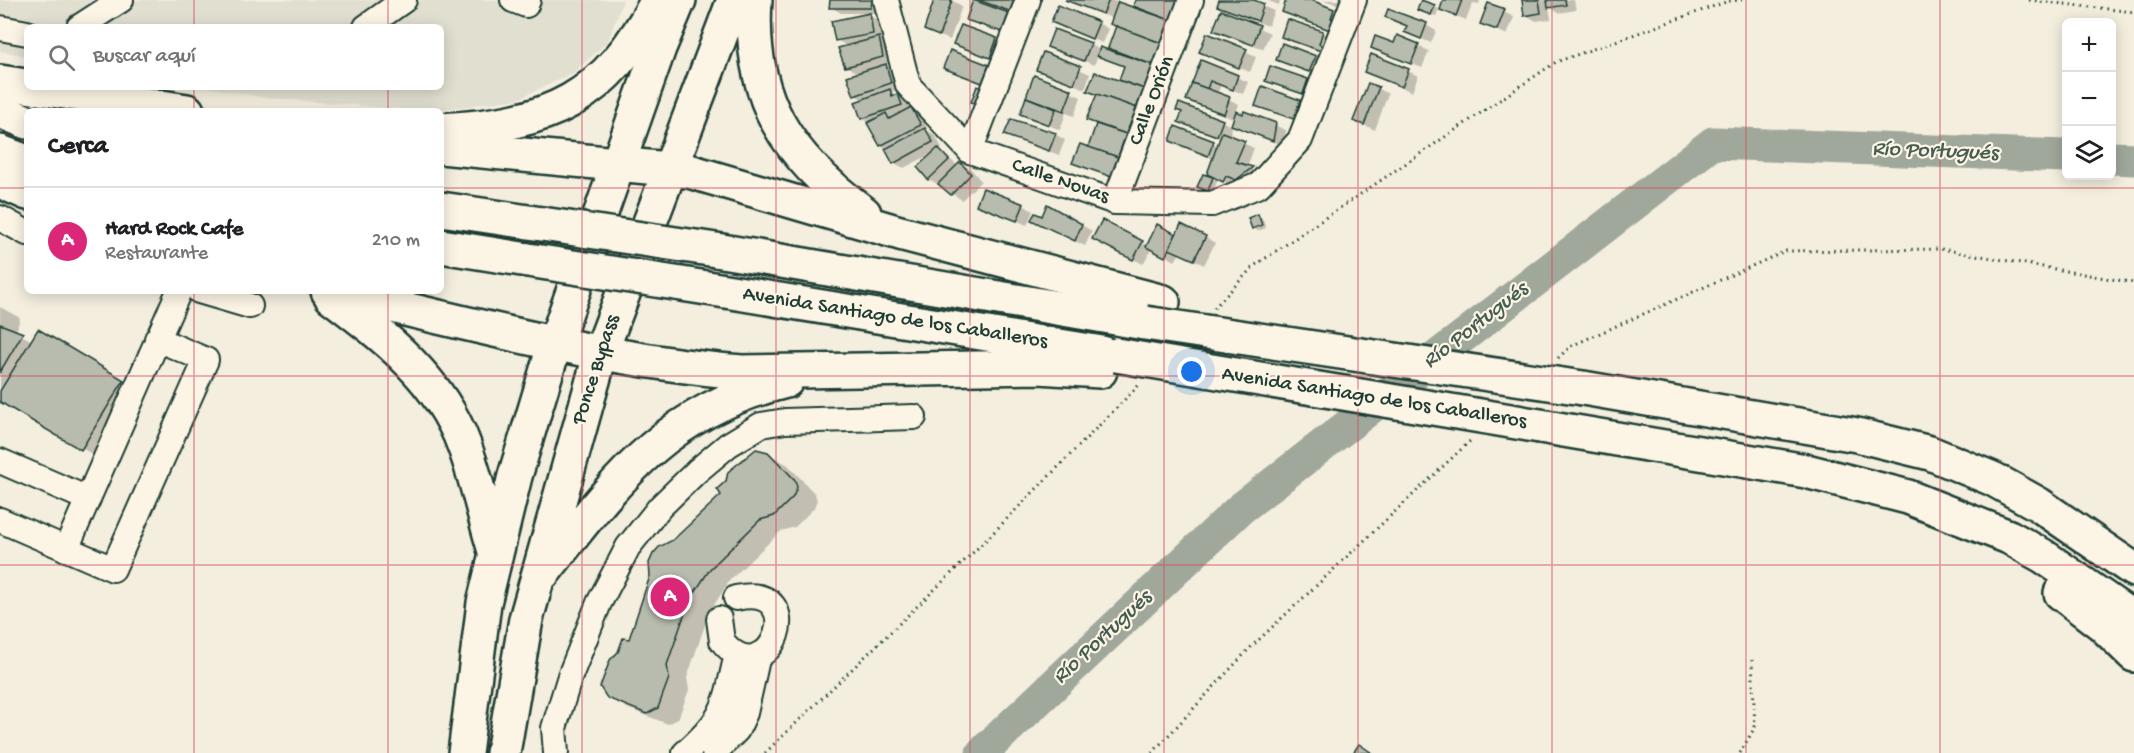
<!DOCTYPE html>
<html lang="es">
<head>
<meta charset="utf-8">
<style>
	:root { --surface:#fff; --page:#f6f6f6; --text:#202124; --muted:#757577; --line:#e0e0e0; --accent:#db2777 }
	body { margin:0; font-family:"Gochi Hand",sans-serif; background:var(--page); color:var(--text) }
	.controls { position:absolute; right:18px; top:18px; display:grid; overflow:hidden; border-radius:9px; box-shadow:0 3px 15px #0003 }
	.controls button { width:54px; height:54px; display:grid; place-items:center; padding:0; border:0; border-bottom:2px solid var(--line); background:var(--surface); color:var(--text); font:30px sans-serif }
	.you { position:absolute; left:1192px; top:372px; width:21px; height:21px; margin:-15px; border:4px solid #fff; border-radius:50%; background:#1a73e8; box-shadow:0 0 0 9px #1a73e833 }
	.badge { display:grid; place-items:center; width:39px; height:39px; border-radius:50%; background:var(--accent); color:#fff; font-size:20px; font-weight:700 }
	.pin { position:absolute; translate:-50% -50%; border:3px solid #fff; box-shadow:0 2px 6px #0006 }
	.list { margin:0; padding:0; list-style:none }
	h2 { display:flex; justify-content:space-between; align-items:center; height:78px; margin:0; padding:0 24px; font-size:26px }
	h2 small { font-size:20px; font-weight:400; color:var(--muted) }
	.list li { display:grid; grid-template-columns:39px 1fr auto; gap:18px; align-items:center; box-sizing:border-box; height:108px; padding:0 24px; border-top:2px solid var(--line) }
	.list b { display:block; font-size:22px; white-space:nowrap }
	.list p { margin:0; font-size:20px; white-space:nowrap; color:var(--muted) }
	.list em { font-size:20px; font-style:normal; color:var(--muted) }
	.icon { flex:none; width:33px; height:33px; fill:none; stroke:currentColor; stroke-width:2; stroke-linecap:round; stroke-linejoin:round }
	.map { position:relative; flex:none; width:2134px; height:753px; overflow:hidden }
	.search { position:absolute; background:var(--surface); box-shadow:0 3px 15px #0003; left:24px; top:24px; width:420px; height:66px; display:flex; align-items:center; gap:15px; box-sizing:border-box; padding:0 21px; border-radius:9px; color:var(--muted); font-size:22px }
	.panel { position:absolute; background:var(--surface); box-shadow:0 3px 15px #0003; left:24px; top:108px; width:420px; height:186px; border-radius:9px }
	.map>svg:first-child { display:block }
	.built { fill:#e1dfd0 }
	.shadow { fill:#0003 }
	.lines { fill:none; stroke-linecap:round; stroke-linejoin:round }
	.river { stroke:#a0a89b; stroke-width:33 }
	.building { fill:#b8bcae; stroke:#1f3d34; stroke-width:1.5 }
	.minor-casing { stroke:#1f3d34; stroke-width:28 }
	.highway-casing { stroke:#1f3d34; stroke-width:38 }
	.path { stroke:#1f3d34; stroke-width:3; stroke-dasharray:1.5 4.5; stroke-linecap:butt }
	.minor { stroke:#fcf5e5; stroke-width:24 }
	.highway { stroke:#fcf5e5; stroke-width:33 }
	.highway-bridge-casing { stroke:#1f3d34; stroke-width:38; stroke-linecap:butt }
	.highway-bridge { stroke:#fcf5e5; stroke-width:33 }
	.grid { fill:none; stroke:#d1495b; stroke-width:1.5; stroke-opacity:0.55 }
	.labels { text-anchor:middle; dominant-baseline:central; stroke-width:4.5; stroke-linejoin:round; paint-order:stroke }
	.street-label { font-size:21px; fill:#1f3d34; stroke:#fcf5e5 }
	.water-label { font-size:22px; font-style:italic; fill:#465d53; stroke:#fcf5e5 }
</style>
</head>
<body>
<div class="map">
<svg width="2134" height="753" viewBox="0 0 2134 753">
	<rect width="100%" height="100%" fill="#f3eede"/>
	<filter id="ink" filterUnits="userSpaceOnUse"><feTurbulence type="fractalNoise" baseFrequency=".0167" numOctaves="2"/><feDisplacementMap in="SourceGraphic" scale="12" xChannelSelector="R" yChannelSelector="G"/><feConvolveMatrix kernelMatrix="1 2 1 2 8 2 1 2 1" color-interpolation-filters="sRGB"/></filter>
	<g filter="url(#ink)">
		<path class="built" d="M0 0H623L608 41 573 73 518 99 430 111 268 98 206 87H441V27H27V56L0 51Z"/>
		<g class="shadow">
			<path d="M831 0H882L881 13H841L831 7Z"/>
			<path d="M936 0H951L962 6 950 40 925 30Z"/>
			<path d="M981 0H1023L1025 18 1004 12 1018 20 1012 37 967 19 993 9Z"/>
			<path d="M1067 0H1111L1134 9 1137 0H1191L1122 181 1073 162 1089 150 1097 125 1088 119 1120 82 1125 67 1098 55 1094 65 1049 46 1090 44 1100 50 1121 54 1110 47 1118 27 1114 19Z"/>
			<path d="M1221 0H1249L1274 11 1268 26 1229 11 1219 5Z"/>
			<path d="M1266 0H1280L1279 5Z"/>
			<path d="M1288 0H1307L1343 16 1341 35 1283 12Z"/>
			<path d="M1323 0H1350L1347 7Z"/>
			<path d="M1445 0H1480L1479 4 1473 3 1466 20 1441 10Z"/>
			<path d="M1523 0H1574L1576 10 1559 13 1549 7 1551 19 1536 21 1526 15Z"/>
			<path d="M1489 5 1514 17 1507 35 1482 23Z"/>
			<path d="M1434 6 1439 9 1436 16 1423 12Z"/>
			<path d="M1221 12 1270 33 1263 49 1215 29Z"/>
			<path d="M869 15 879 21 883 41 889 44 893 63 885 65 896 71 901 88 891 92 908 101 911 109 922 115 928 131 935 135 942 148 939 150 958 166 961 164 971 169 981 181 962 200 929 179 933 153 904 168 894 163 868 122 862 118 864 100 855 95 860 74 846 66 848 47 837 40Z"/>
			<path d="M1387 17 1426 25 1436 31 1431 43 1406 32 1408 27Z"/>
			<path d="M1098 23 1108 29 1102 43 1063 27Z"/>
			<path d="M1322 32 1332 38 1331 55 1283 37Z"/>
			<path d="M1207 35 1256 57 1250 72 1211 57Z"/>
			<path d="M1398 37 1429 51 1422 68 1372 47 1395 45Z"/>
			<path d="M996 40 1006 45 1000 62 955 43Z"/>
			<path d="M951 52 999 72 992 88 945 68Z"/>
			<path d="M1044 54 1090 74 1085 89 1038 69Z"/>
			<path d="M1315 57 1325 63 1319 77 1278 60Z"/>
			<path d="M1202 62 1248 82 1243 94 1221 85 1217 94 1239 104 1236 113 1243 116 1245 113 1286 130 1284 146 1233 125 1229 137 1254 148 1247 167 1261 174 1247 184 1236 180 1234 186 1218 179 1213 192 1204 189 1203 176 1217 180 1214 159 1172 141 1176 128 1219 146 1221 139 1180 121 1183 112 1222 121 1232 127 1235 119 1188 100Z"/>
			<path d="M1366 71H1408L1418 76 1412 92Z"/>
			<path d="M1035 77 1081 97 1074 116 1066 113 1060 130 1022 113Z"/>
			<path d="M1267 80H1307L1317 86 1313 99Z"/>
			<path d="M1263 88 1310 107 1304 123 1257 105Z"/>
			<path d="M1378 88 1388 94 1375 130 1355 121Z"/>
			<path d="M1055 134 1065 140 1059 155 1006 135Z"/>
			<path d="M978 204 1023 205 1033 211 1027 225Z"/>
			<path d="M1048 206 1092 231 1085 246 1043 225Z"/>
			<path d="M1258 215 1262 218 1266 228 1258 231 1253 228Z"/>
			<path d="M1103 222 1148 246 1157 226 1177 236 1205 237 1215 243 1204 265 1180 253 1175 261 1152 248 1143 264 1104 244Z"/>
			<path d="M0 307 20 318 16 332 32 341 38 331 143 393 102 460 0 400Z"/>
			<path d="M767 453 788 465 815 494 817 500 814 508 795 527 781 531 730 580 709 613 687 678 689 690 678 719 668 724 629 709 608 697 674 541Z"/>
		</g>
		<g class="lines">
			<g class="river">
				<path d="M2112 158 2134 159"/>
				<path d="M982 753 1240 509 1713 143 2066 156"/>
			</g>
		</g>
		<g class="building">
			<path d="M830 0H872L871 8H829Z"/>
			<path d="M934 0H952L939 36 924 30Z"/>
			<path d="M973 0 1009 13 1002 32 966 20Z"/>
			<path d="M978 0H1011L1019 4 1015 13Z"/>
			<path d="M1065 0H1109L1103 14Z"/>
			<path d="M1136 0H1178L1170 20 1133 6Z"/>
			<path d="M1219 0H1254L1264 4 1258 21 1217 6Z"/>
			<path d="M1286 0H1311L1334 9 1331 18 1335 19 1330 30 1282 12Z"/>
			<path d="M1421 0 1435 5 1431 15 1417 10Z"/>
			<path d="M1443 0H1462L1456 16 1440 10Z"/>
			<path d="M1522 0H1539L1541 13 1524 16Z"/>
			<path d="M1547 0H1565L1566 5 1548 8Z"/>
			<path d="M1118 2 1170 20 1161 43 1110 24Z"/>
			<path d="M1488 3 1505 9 1497 30 1480 24Z"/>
			<path d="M1058 5 1099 22 1092 39 1051 22Z"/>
			<path d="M1388 9 1427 23 1421 39 1404 32 1407 26 1385 17Z"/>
			<path d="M1221 10 1260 25 1253 45 1213 30Z"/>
			<path d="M870 13 873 34 835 41 831 21Z"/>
			<path d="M1287 19 1323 31 1319 44 1323 46 1321 51 1281 37Z"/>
			<path d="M961 25 997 38 990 58 953 44Z"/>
			<path d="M1116 26 1161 43 1153 65 1108 48Z"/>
			<path d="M1054 29 1091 43 1084 61 1047 47Z"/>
			<path d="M1207 33 1247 49 1239 68 1199 52Z"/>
			<path d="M1397 35 1419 44 1411 64 1371 48 1375 36 1394 43Z"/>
			<path d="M879 37 883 57 845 67 838 48Z"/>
			<path d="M1282 43 1316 56 1309 72 1276 60Z"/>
			<path d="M1100 47 1153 65 1144 89 1119 80 1124 66 1097 56Z"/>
			<path d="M950 50 989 65 982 83 943 68Z"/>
			<path d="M1043 52 1081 66 1074 84 1036 70Z"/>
			<path d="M1371 54 1409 69 1402 87 1364 72Z"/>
			<path d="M1201 60 1238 75 1233 90 1210 81 1207 89 1192 83Z"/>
			<path d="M886 64 891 83 854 96 847 76Z"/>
			<path d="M1270 66 1308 79 1303 94 1265 81Z"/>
			<path d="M1095 72 1144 89 1137 108 1087 91Z"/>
			<path d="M1034 75 1072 90 1064 111 1026 97Z"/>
			<path d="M1192 83 1230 97 1224 114 1186 100Z"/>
			<path d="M1368 83 1379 87 1364 125 1353 121Z"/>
			<path d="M977 86 988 91 981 106 971 102Z"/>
			<path d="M1262 86 1300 100 1294 119 1255 106Z"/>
			<path d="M890 89 892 96 898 94 902 105 861 119 855 102Z"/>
			<path d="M1097 94 1137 108 1126 134 1086 120Z"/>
			<path d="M1026 97 1056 109 1049 125 1020 114Z"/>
			<path d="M1179 103 1223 120 1217 136 1178 122 1182 112 1176 110Z"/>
			<path d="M911 107 921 125 880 146 867 123 886 113 889 119Z"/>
			<path d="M1236 111 1243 114 1244 111 1276 123 1273 141 1231 125Z"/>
			<path d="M1011 119 1056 133 1049 151 1004 135Z"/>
			<path d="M1096 124 1126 134 1118 157 1088 148Z"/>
			<path d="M1175 126 1214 141 1208 156 1170 141Z"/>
			<path d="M925 128 933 142 893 164 885 149Z"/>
			<path d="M1222 132 1245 141 1236 162 1253 167 1236 180 1226 176 1223 182 1207 174Z"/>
			<path d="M1080 144 1118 157 1112 177 1072 163Z"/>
			<path d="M938 148 949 160 928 180 917 167Z"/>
			<path d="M960 162 971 174 951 195 938 184Z"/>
			<path d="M1203 174 1213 177 1208 191 1197 187Z"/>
			<path d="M983 188 1024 204 1017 221 976 205Z"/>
			<path d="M1047 204 1082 224 1075 241 1031 220 1035 213 1042 216Z"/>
			<path d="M1258 214 1262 225 1252 229 1248 218Z"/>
			<path d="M1102 220 1143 241 1133 260 1092 239Z"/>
			<path d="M1157 224 1176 234 1165 257 1146 247Z"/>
			<path d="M1181 224 1206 236 1194 260 1169 249Z"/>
			<path d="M0 324 23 333 0 372Z"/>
			<path d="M38 329 124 380 81 450 0 402V391Z"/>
			<path d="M756 449 768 452 795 480 797 487 793 497 774 516 760 520 710 569 689 601 667 665 669 678 658 708 647 714 607 698 600 687 610 660 618 652 623 638 629 639 650 576 649 563 653 554 659 547 673 540 721 495 717 489 726 481 728 472Z"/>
			<path d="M1359 744 1372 753H1353Z"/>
		</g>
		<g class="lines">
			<defs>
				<g id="minor">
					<path d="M513 0 526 5 528 0"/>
					<path d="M886 0 908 85 970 151 1115 202 1212 204 1259 185 1300 140 1354 0"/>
					<path d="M79 27 121 0"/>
					<path d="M366 27 404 0"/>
					<path d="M0 28 27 33"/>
					<path d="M970 151 1028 0"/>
					<path d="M1115 202 1191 0"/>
					<path d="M0 218 27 233"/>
					<path d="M199 291 250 306"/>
					<path d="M0 461 88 499"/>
					<path d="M0 520 113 569 206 360 157 339"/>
					<path d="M66 549 179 291"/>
					<path d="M719 619 722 641C770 700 813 581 736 598"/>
					<path d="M556 753 554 728 570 676 599 603 628 547 660 507 697 471 728 445 761 425 785 421 914 417"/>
					<path d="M685 753C727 716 724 707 737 655"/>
					<path d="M714 753 737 730 745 713 758 655"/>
				</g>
				<g id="highway">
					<path d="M755 0C748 98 787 157 864 213"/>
					<path d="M0 82 187 111"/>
					<path d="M0 111 27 122"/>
					<path d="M441 130C551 124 605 100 658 0"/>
					<path d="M441 147 689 171 900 233 1163 302"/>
					<path d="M0 152 27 162"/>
					<path d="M0 181 27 193"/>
					<path d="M441 209 542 224"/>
					<path d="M441 246 528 260"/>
					<path d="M716 250 1145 323"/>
					<path d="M707 288 1102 353"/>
					<path d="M328 291C465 322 602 361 742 372L1039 367 1100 371"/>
					<path d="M331 296C385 337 440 379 464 445 477 479 484 516 495 551"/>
					<path d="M1583 388 1857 435 1930 453 1993 479 2038 504 2134 570"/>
					<path d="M1540 426 1806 471 1908 497 2009 537 2043 556 2134 619"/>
					<path d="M543 573C615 482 665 410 786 381"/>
					<path d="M2061 593 2103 625 2134 655"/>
					<path d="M465 753 484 603 515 476 555 343 659 48 679 0"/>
					<path d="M503 753 526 619 601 352 734 0"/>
				</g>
			</defs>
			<use href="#minor" class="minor-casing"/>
			<use href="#highway" class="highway-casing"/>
			<g class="path">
				<path d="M2029 0 2134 12"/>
				<path d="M1214 308 1254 266 1556 62 1729 1 1742 0"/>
				<path d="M1558 358 1571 346 1786 251 1941 249 2134 283"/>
				<path d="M765 753 986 540 1140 384"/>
				<path d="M1152 753 1249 649 1470 441"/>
				<path d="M1740 753 1755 727 1752 660"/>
			</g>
			<use href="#minor" class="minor"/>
			<use href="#highway" class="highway"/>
			<defs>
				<g id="highway-bridge">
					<path d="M542 224 716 250"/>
					<path d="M528 260 707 288"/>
					<path d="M1145 323 1583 388"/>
					<path d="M1116 355 1540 426"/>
				</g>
			</defs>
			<use href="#highway-bridge" class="highway-bridge-casing"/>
			<use href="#highway-bridge" class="highway-bridge"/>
		</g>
	</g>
	<path class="grid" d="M194 0V27M388 0V27M582 0V753M776 0V753M970 0V753M1164 0V753M1358 0V753M1552 0V753M1746 0V753M1940 0V753M194 87V111M388 87V111M0 188H27M441 188H2134M194 291V753M388 291V753M0 376H2134M0 565H2134"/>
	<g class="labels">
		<g class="street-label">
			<text transform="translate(1153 101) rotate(-69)">Calle Orión</text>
			<text transform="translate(1060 182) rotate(19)">Calle Novas</text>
			<text transform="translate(895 319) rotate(9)">Avenida Santiago de los Caballeros</text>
			<text transform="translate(597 370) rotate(-72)">Ponce Bypass</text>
			<text transform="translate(1374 399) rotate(9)">Avenida Santiago de los Caballeros</text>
		</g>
		<g class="water-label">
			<text transform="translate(1935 152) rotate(2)">Río Portugués</text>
			<text transform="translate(1476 326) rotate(-38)">Río Portugués</text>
			<text transform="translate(1103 638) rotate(-43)">Río Portugués</text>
		</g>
	</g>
</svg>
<div class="controls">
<button>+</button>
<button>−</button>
<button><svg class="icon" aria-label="layers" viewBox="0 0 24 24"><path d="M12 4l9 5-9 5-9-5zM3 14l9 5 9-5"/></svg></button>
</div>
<div class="you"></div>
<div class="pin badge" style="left:670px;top:597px">A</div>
<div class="search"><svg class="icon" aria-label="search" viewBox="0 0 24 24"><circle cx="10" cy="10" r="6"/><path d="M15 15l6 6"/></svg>Buscar aquí</div>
<section class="panel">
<h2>Cerca<small></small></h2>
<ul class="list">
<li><span class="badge">A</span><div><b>Hard Rock Cafe</b><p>Restaurante</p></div><em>210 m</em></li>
</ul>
</section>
</div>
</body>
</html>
